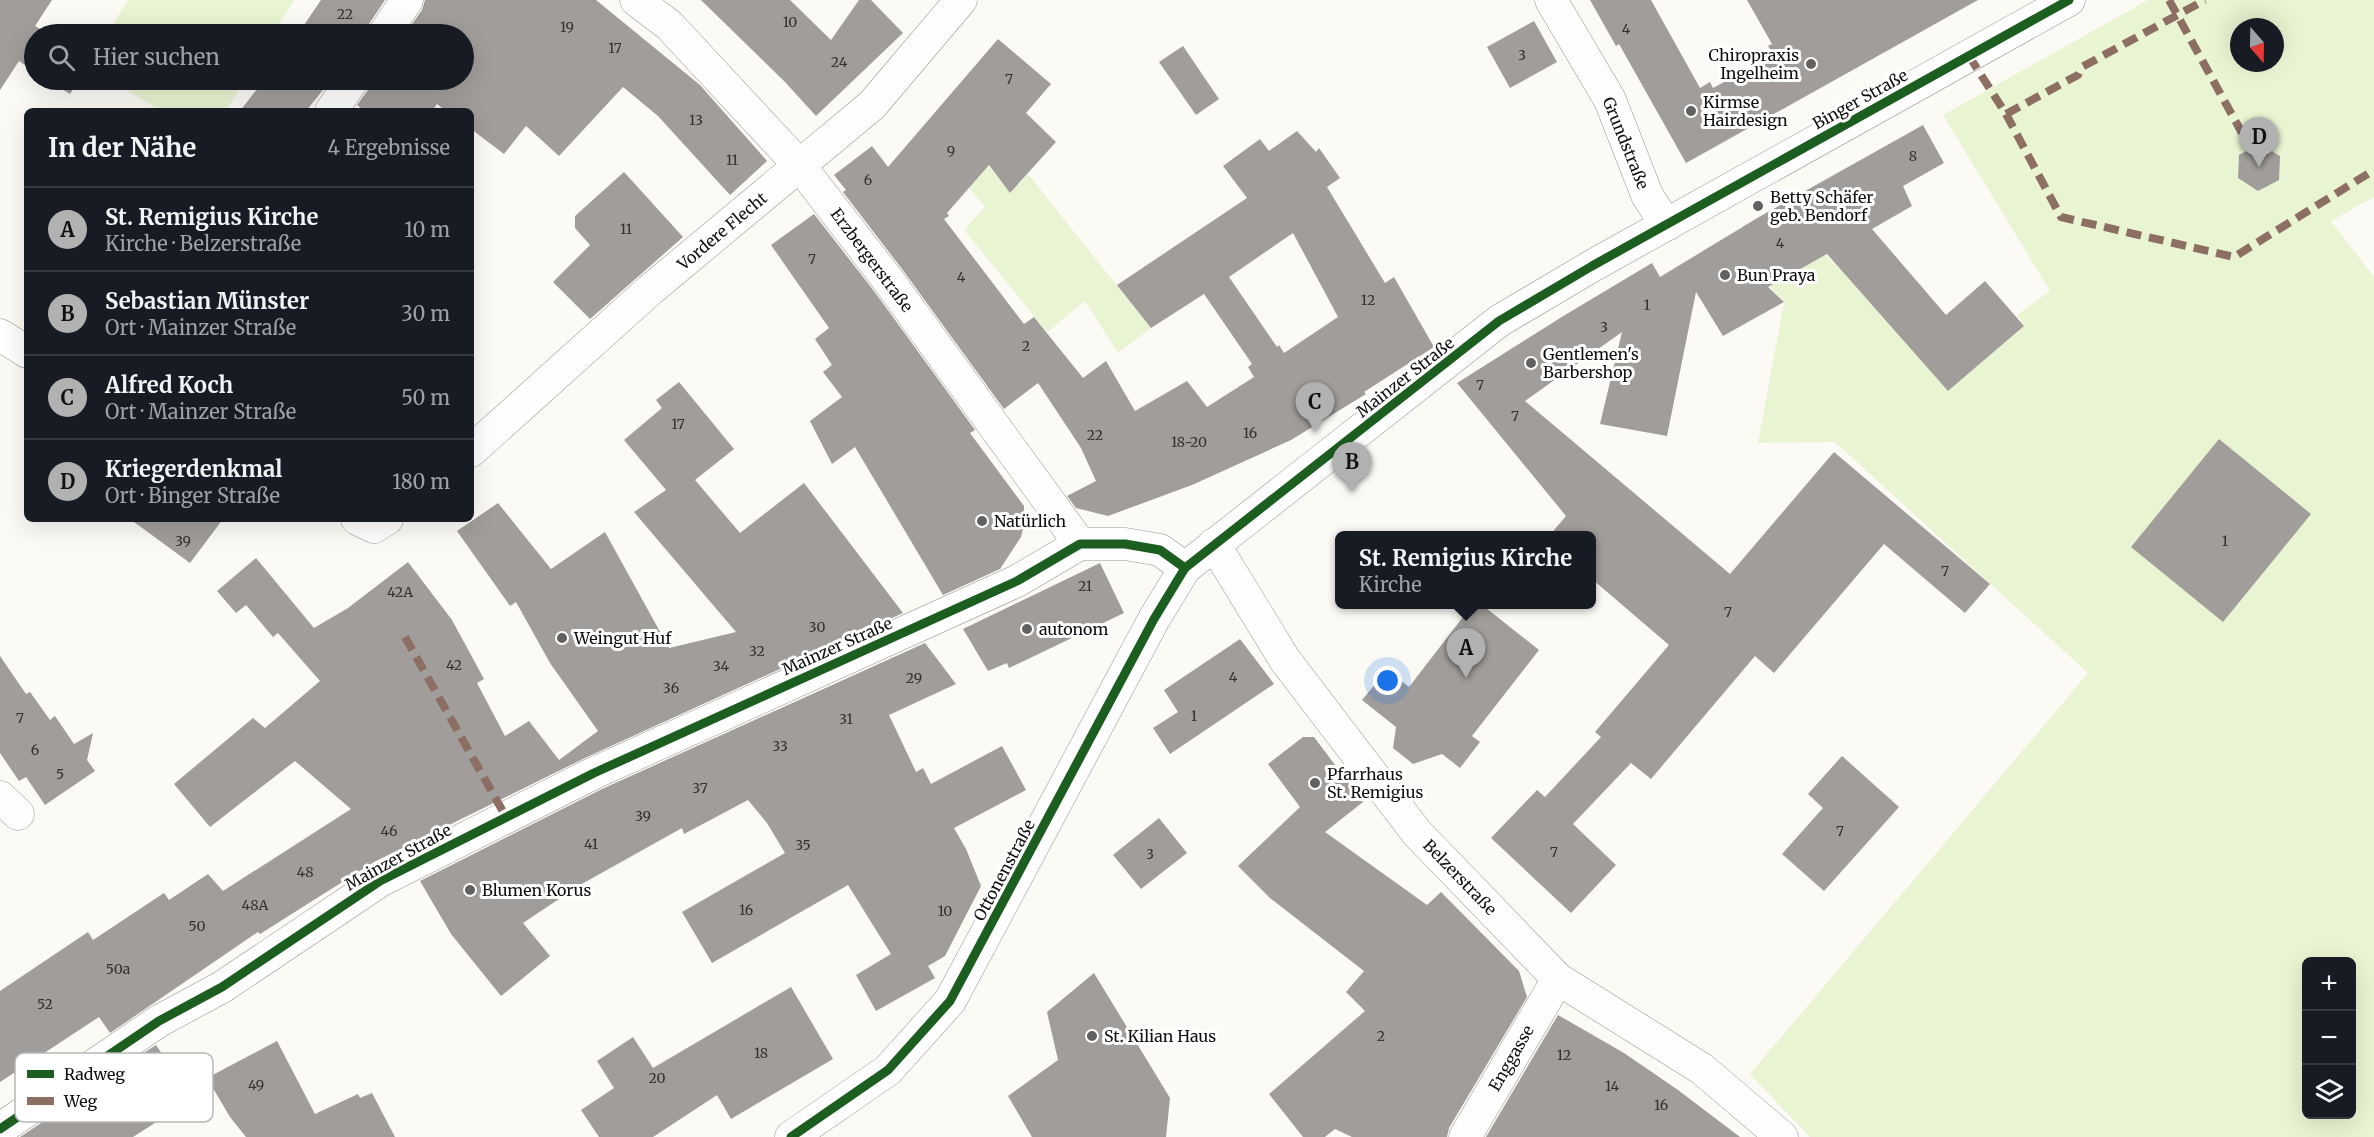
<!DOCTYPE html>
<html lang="de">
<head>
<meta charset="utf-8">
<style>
	:root { --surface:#171b24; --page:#242831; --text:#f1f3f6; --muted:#9ea1a6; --line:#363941; --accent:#b1b1b2 }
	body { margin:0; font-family:Merriweather,serif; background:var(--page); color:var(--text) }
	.controls { position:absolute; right:18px; bottom:18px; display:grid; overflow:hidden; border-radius:9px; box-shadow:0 6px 24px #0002 }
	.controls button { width:54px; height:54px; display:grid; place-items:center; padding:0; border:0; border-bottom:2px solid var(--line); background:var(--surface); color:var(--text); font:30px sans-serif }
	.compass { position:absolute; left:2230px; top:18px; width:54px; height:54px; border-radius:50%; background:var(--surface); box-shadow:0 6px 24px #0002; rotate:160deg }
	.you { position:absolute; left:1388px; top:681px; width:21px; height:21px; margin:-15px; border:4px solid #fff; border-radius:50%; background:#1a73e8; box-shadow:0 0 0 9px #1a73e833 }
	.badge { display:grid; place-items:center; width:39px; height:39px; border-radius:50%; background:var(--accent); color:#111; font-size:20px; font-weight:700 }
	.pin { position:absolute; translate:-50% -50px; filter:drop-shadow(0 2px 3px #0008) }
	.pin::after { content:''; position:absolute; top:32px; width:21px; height:18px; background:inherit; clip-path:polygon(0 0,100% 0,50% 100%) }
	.popup { position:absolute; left:1335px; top:531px; width:261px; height:78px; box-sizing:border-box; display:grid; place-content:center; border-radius:9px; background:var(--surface); filter:drop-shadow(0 2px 4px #0005); font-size:20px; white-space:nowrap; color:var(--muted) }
	.popup b { font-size:22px; color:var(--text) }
	.popup::after { content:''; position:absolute; left:50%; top:100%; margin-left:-12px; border:12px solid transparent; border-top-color:var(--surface) }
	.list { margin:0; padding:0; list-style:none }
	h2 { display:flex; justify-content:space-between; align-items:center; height:78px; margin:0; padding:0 24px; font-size:26px }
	h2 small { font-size:20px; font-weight:400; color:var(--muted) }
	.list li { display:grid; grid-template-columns:39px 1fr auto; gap:18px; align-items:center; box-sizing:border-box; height:84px; padding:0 24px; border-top:2px solid var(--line) }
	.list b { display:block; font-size:22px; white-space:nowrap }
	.list p { margin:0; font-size:20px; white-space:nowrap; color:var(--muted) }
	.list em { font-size:20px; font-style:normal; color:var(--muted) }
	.icon { flex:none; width:33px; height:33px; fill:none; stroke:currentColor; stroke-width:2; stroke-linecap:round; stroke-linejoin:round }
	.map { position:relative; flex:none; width:2374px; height:1137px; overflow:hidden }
	.search { position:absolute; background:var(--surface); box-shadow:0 6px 24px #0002; left:24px; top:24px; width:450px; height:66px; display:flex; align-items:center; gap:15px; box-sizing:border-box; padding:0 21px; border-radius:33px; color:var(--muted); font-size:22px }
	.panel { position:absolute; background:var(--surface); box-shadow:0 6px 24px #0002; left:24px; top:108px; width:450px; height:414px; border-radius:9px }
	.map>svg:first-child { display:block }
	.green { fill:#e9f4d2; fill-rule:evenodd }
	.building { fill:#a09d9a; fill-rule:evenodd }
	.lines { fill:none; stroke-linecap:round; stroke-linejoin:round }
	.minor-casing { stroke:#969593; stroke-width:33 }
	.minor { stroke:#fffefe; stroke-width:32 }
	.quiet { stroke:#8d6e63; stroke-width:8; stroke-dasharray:15 8; stroke-linecap:butt }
	.cycleway-casing { stroke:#fff; stroke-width:13 }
	.cycleway { stroke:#1b5e20; stroke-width:9 }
	.poi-dot { fill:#626160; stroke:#fff; stroke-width:2 }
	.labels { text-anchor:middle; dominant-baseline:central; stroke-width:6; stroke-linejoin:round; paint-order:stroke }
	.number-label { font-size:14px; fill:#333232 }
	.poi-label { font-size:16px; fill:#0f0f0f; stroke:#fff; text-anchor:start }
	.street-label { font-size:16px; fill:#0f0f0f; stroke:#fff }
	.key { fill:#fff; stroke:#b7b7b7; stroke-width:1.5 }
	.key-label { font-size:16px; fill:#0f0f0f }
</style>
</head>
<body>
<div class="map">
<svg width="2374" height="1137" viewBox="0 0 2374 1137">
	<rect width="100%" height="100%" fill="#fcfaf5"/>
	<g class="green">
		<path d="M128 0H294L273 34H107Z"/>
		<path d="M2148 0H2374V197L2331 221 2374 277V1137H1810L1750 1074 2088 673 1835 442 1758 443 1784 302 1770 286 1825 255 1841 270 1948 391 2025 325 2017 315 2050 291 1943 115ZM2239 27H2275V63H2239ZM2306 962H2352V1114H2306Z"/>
		<path d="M125 80H245L226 111H161L120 86Z"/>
		<path d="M988 165 1010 193 1028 174 1151 328 1118 353 1085 301 1047 332 964 230 985 207 969 188Z"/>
	</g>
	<g class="building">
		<path d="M0 0H52L35 26 49 34H34V71L19 61 0 90Z"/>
		<path d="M321 0H385L369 24 366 34H298Z"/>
		<path d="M425 0H596L700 85 767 161 730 195 658 116 623 87 559 156 526 126 504 154 471 129V111H446L437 104 432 111H365L357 105 368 90 371 80H464V34H405L422 10Z"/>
		<path d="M701 0H790L831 40 859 0H871L903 33 816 116 785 82Z"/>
		<path d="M1590 0H1651L1700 88 1710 82 1713 88 1774 55 1768 46 1772 44 1747 0H1978L1686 163 1619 44 1616 46Z"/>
		<path d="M1534 21 1557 62 1510 88 1487 47Z"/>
		<path d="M998 39 1051 84 1026 113 1056 142 1010 193 989 165 947 213 949 216 944 219 1024 324 1034 317 1083 378 1106 361 1135 411 1187 381 1207 407 1254 377 1248 367 1252 364 1204 294 1151 328 1117 285 1247 198 1223 166 1260 139 1269 151 1297 131 1316 152 1319 148 1340 178 1327 187 1385 283 1394 277 1434 347 1364 392 1366 394 1291 440 1192 485 1108 516 1076 508 1067 496 1096 481 1081 448 1038 383 1004 409 902 269 843 192 846 190 834 175 872 146 888 167ZM1293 233 1338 317 1284 353 1279 345 1277 347 1229 277Z"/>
		<path d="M1183 46 1219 99 1196 115 1159 62Z"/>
		<path d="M47 80H79L70 94Z"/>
		<path d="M264 80H331L306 111H240Z"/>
		<path d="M1923 125 1944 163 1903 186 1912 206 1872 229 1946 315 1985 281 2024 326 1948 391 1827 254 1768 287 1784 302 1723 336 1696 292 1667 436 1600 424 1622 332 1525 401 1730 574 1834 452 1990 584 1965 613 1884 544 1774 673 1755 656 1651 779 1631 763 1573 824 1616 865 1571 913 1491 838 1537 790 1545 797 1601 737 1595 732 1669 645 1592 579V536H1549L1566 516 1457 383 1565 315 1652 263 1660 277 1759 217Z"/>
		<path d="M2260 144 2280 156 2279 180 2258 191 2238 178 2239 155Z"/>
		<path d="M624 172 683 237 590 319 553 282 590 245 575 228V216Z"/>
		<path d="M814 214 874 291 975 430 970 433 1024 506V525L1021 537 1000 569 943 595 855 447 832 464 810 421 842 397 823 372 832 365 815 339 829 328 771 245Z"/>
		<path d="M679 382 734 449 695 480 740 533 804 483 903 613 587 757 374 862 260 934 258 932 110 1033 99 1017 0 1082V991L88 932 93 940 164 893 169 900 208 874 223 891 351 809 295 761 210 827 174 784 253 718 265 728 320 681 278 633 273 637 246 605 236 613 217 591 256 558 314 628 348 608 408 562 452 620 484 679 477 683 505 736 529 721 559 760 598 731 550 663 516 602 510 606 457 531 498 503 551 569 605 532 669 648 736 632 634 512 666 490 624 440 662 408 656 400Z"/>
		<path d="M2219 439 2311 514 2223 622 2131 547Z"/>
		<path d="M130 519H223L190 563Z"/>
		<path d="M1100 563 1124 613 1009 668 1007 663 988 671 963 629Z"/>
		<path d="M1473 604H1481L1539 650 1472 736 1480 742 1460 768 1442 754 1413 764 1393 748 1396 727 1362 700 1387 670 1409 687Z"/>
		<path d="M1240 639 1274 684 1170 754 1153 728 1178 712 1164 690Z"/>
		<path d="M925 643 956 684 889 715 916 772 923 768 931 784 1002 746 1026 790 954 828 966 849 981 886 945 956 928 966 935 978 876 1011 856 975 891 954 848 885 712 963 682 912 785 853 767 823 748 800 684 834 682 828 580 885 523 923 550 956 501 996 451 934 420 881 602 789Z"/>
		<path d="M0 656 26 694 30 692 50 720 55 716 74 744 93 733 87 760 95 771 45 805 26 777 19 781 0 753Z"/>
		<path d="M1303 737H1314L1363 802 1325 832 1427 905 1441 892 1519 971 1527 997 1449 1128 1447 1137H1352L1335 1129 1325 1137H1303L1269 1094 1365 1011 1346 992 1364 971 1270 898 1238 866 1300 807 1268 764Z"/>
		<path d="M1842 756 1899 807 1824 891 1782 854 1823 808 1808 794Z"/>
		<path d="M1159 818 1187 853 1141 889 1113 855Z"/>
		<path d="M1094 973 1170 1098 1166 1137H1032L1008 1096 1058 1060 1047 1012Z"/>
		<path d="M791 987 833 1059 731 1119 717 1095 653 1137H599L581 1110 614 1088 597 1061 633 1037 653 1068Z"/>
		<path d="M1558 1015 1624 1053 1678 1090 1740 1137H1486Z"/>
		<path d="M277 1041 315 1114 358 1094 360 1098 372 1093 395 1137H246L230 1117 207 1078Z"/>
		<path d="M156 1045 192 1099 133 1137H20L56 1113 133 1067 130 1062Z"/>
	</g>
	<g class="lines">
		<defs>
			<g id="minor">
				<path d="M636 0 669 25 800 166 888 280 1080 544"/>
				<path d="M1551 0 1610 100 1647 195 1666 225"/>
				<path d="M384 34 407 0"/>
				<path d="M331 111 353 80"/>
				<path d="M0 335 27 352"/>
				<path d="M471 451 650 290 872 105 961 0"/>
				<path d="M357 519 374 527 387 519"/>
				<path d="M1214 544 1285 660 1417 833 1450 867 1558 979 1702 1069 1782 1137"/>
				<path d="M0 797 18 814"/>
				<path d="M0 1129 159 1021 222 987 380 881 594 773 1017 581 1080 544H1125L1160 550 1185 568"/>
				<path d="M791 1137 888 1070 950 1001 1154 619 1185 568 1499 321 1592 266 2069 0"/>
				<path d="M1465 1137 1558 979"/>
			</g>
		</defs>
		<use href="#minor" class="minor-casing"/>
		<use href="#minor" class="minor"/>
		<g class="quiet">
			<path d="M2169 0 2242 133"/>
			<path d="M1969 56 2006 114 2078 75 2082 67 2205 0"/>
			<path d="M2006 114 2061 217 2234 257 2374 170"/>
			<path d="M405 637 506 817"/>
		</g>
		<defs>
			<g id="cycleway">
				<path d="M0 1129 159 1021 222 987 380 881 594 773 1017 581 1080 544H1125L1160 550 1185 568"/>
				<path d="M791 1137 888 1070 950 1001 1154 619 1185 568 1499 321 1592 266 2069 0"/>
			</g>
		</defs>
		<use href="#cycleway" class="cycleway-casing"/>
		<use href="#cycleway" class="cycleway"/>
	</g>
	<g class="poi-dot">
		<circle cx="1811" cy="64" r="6"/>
		<circle cx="1691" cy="111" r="6"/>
		<circle cx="1758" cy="206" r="6"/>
		<circle cx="1725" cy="275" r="6"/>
		<circle cx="1531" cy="363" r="6"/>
		<circle cx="982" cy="521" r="6"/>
		<circle cx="1027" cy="629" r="6"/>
		<circle cx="562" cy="638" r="6"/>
		<circle cx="1315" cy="783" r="6"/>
		<circle cx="470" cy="890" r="6"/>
		<circle cx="1092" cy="1036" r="6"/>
	</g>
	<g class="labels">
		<g class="number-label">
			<text x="345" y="14">22</text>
			<text x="790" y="22">10</text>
			<text x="567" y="27">19</text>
			<text x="1626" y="29">4</text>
			<text x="615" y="48">17</text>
			<text x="1522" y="55">3</text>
			<text x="839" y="62">24</text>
			<text x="1009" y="79">7</text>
			<text x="696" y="120">13</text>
			<text x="951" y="151">9</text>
			<text x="1913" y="156">8</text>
			<text x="732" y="160">11</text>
			<text x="868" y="180">6</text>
			<text x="626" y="229">11</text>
			<text x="1780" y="243">4</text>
			<text x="812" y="259">7</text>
			<text x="961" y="277">4</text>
			<text x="1368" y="300">12</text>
			<text x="1647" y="305">1</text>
			<text x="1604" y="327">3</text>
			<text x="1026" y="346">2</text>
			<text x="1480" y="385">7</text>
			<text x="1515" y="416">7</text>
			<text x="678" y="424">17</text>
			<text x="1250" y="433">16</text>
			<text x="1095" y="435">22</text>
			<text x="1189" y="442">18-20</text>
			<text x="183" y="541">39</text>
			<text x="2225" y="541">1</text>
			<text x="1945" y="571">7</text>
			<text x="1085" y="586">21</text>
			<text x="400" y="592">42A</text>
			<text x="1728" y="612">7</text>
			<text x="817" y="627">30</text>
			<text x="757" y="651">32</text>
			<text x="454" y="665">42</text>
			<text x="721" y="666">34</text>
			<text x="1233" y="677">4</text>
			<text x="914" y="678">29</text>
			<text x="671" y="688">36</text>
			<text x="1194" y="716">1</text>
			<text x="20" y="718">7</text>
			<text x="846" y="719">31</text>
			<text x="780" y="746">33</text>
			<text x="35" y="750">6</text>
			<text x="60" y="774">5</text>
			<text x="700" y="788">37</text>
			<text x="643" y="816">39</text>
			<text x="389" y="831">46</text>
			<text x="1840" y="831">7</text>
			<text x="591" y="844">41</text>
			<text x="803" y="845">35</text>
			<text x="1554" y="852">7</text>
			<text x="1150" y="854">3</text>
			<text x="305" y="872">48</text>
			<text x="255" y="905">48A</text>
			<text x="746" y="910">16</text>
			<text x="945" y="911">10</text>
			<text x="197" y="926">50</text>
			<text x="118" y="969">50a</text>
			<text x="45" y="1004">52</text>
			<text x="1381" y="1036">2</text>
			<text x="761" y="1053">18</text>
			<text x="1564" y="1055">12</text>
			<text x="657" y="1078">20</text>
			<text x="256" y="1085">49</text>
			<text x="1612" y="1086">14</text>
			<text x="1661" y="1105">16</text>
		</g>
		<g class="poi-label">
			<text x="1799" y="55" text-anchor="end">Chiropraxis<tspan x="1799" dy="18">Ingelheim</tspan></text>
			<text x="1703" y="102">Kirmse<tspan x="1703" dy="18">Hairdesign</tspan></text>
			<text x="1770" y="197">Betty Schäfer<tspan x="1770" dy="18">geb. Bendorf</tspan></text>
			<text x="1737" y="275">Bun Praya</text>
			<text x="1543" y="354">Gentlemen's<tspan x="1543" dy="18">Barbershop</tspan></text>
			<text x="994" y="521">Natürlich</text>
			<text x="1039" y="629">autonom</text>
			<text x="574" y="638">Weingut Huf</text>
			<text x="1327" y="774">Pfarrhaus<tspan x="1327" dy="18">St. Remigius</tspan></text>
			<text x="482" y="890">Blumen Korus</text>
			<text x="1104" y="1036">St. Kilian Haus</text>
		</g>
		<g class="street-label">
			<text transform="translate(1860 99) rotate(-29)">Binger Straße</text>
			<text transform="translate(1626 143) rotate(68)">Grundstraße</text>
			<text transform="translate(722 231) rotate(-40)">Vordere Flecht</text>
			<text transform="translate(872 260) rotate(53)">Erzbergerstraße</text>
			<text transform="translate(1405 377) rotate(-38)">Mainzer Straße</text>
			<text transform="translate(837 646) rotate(-24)">Mainzer Straße</text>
			<text transform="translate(398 857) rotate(-29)">Mainzer Straße</text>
			<text transform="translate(1004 870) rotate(-62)">Ottonenstraße</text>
			<text transform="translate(1460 877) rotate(46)">Belzerstraße</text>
			<text transform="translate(1511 1058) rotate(-60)">Enggasse</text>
		</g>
	</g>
	<rect x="15" y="1053" width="198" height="69" rx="9" class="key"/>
	<rect x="27" y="1070" width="27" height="8" fill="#1b5e20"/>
	<rect x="27" y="1097" width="27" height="8" fill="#8d6e63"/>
	<g class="key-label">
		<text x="64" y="1080">Radweg</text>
		<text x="64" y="1107">Weg</text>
	</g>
</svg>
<div class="controls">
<button>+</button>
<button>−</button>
<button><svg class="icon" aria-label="layers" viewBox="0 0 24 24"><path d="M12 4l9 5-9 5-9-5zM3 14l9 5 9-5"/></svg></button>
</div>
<svg class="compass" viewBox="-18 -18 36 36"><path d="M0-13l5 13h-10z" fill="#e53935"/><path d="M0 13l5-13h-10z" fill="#9ea1a6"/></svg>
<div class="you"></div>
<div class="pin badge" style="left:1466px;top:678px">A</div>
<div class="popup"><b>St. Remigius Kirche</b>Kirche</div>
<div class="pin badge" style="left:1352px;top:492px">B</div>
<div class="pin badge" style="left:1315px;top:432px">C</div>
<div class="pin badge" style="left:2259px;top:167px">D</div>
<div class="search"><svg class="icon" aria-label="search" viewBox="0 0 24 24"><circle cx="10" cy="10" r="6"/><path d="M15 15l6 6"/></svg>Hier suchen</div>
<section class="panel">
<h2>In der Nähe<small>4 Ergebnisse</small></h2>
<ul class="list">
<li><span class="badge">A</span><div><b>St. Remigius Kirche</b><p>Kirche · Belzerstraße</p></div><em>10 m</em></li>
<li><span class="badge">B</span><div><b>Sebastian Münster</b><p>Ort · Mainzer Straße</p></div><em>30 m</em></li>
<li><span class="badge">C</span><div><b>Alfred Koch</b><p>Ort · Mainzer Straße</p></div><em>50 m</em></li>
<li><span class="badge">D</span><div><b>Kriegerdenkmal</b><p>Ort · Binger Straße</p></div><em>180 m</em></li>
</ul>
</section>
</div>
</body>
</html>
